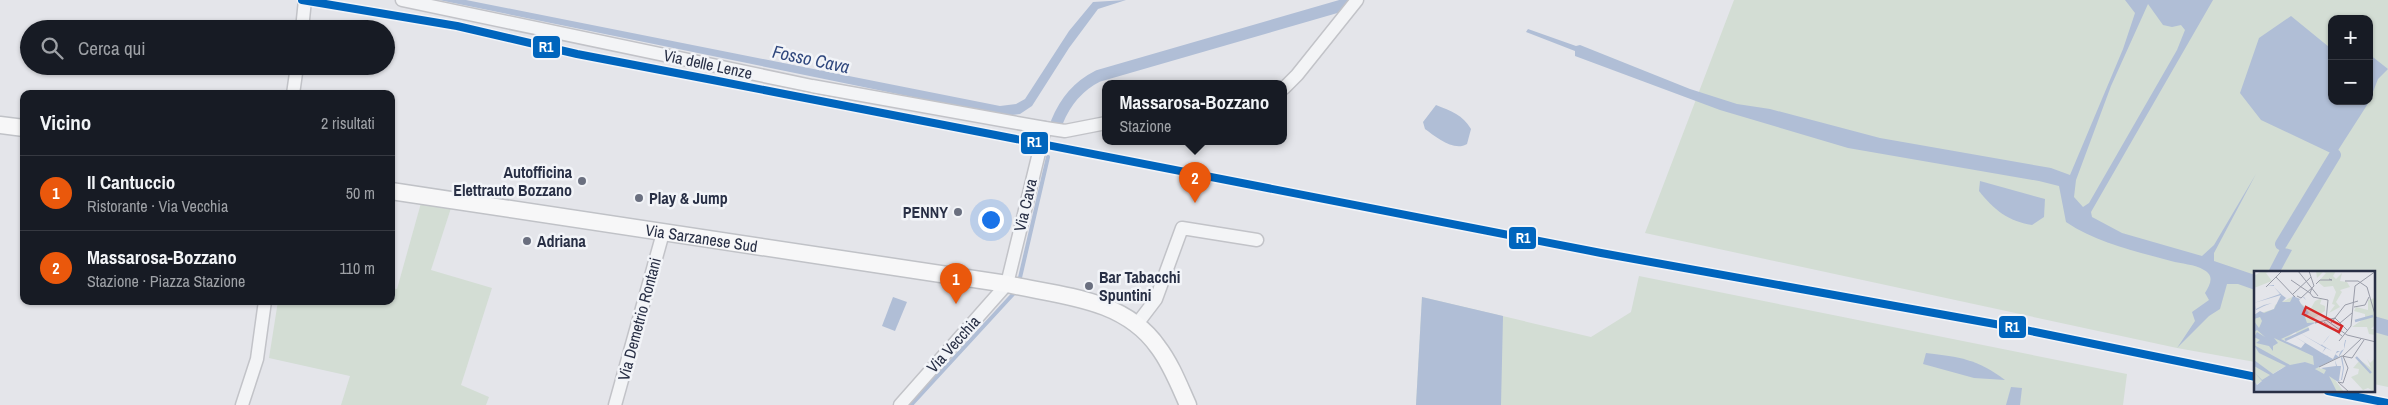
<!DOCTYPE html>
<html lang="it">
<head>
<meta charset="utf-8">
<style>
	:root { --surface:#171b24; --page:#242831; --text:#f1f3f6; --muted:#9ea1a6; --line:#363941; --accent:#ea580c }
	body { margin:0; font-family:"Archivo Narrow",sans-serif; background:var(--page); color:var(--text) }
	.controls { position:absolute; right:15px; top:15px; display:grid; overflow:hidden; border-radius:10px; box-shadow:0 1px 4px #0004 }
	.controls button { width:45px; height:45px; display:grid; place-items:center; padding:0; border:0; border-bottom:1px solid var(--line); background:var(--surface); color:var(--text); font:25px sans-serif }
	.you { position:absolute; left:990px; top:219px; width:18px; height:18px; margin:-12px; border:4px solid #fff; border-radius:50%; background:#1a73e8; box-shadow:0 0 0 8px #1a73e833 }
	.badge { display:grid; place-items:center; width:32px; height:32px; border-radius:50%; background:var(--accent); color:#fff; font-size:16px; font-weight:700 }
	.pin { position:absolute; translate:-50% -41px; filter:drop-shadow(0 1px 2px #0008) }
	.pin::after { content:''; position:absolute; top:26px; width:18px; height:15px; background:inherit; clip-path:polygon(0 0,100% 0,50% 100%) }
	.popup { position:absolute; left:1102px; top:80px; width:185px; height:65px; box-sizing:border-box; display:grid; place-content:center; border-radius:10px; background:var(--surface); filter:drop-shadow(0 1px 4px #0005); font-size:16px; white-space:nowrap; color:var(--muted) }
	.popup b { font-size:19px; color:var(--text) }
	.popup::after { content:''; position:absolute; left:50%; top:100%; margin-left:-10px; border:10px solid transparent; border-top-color:var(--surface) }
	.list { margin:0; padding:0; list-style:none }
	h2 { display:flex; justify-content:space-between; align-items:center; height:65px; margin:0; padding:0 20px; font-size:21px }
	h2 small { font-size:16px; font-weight:400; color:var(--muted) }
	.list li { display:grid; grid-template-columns:32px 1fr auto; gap:15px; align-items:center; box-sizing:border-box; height:75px; padding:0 20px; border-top:1px solid var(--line) }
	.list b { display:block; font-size:19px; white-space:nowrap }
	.list p { margin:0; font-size:16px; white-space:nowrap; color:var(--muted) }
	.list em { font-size:16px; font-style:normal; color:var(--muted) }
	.icon { flex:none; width:28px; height:28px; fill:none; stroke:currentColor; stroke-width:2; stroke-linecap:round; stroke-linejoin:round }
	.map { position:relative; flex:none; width:2388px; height:405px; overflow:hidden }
	.search { position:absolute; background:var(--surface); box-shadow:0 1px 4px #0004; left:20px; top:20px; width:375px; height:55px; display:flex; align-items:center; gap:12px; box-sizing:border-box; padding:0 18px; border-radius:28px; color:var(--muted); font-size:19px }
	.panel { position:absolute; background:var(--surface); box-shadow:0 1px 4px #0004; left:20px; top:90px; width:375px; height:215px; border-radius:10px }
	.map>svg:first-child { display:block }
	.green { fill:#d3ddd4; fill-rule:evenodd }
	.water { fill:#b0bed6; fill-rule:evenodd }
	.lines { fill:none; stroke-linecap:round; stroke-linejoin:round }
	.stream { stroke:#b0bed6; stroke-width:4 }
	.canal { stroke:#b0bed6; stroke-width:12 }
	.minor-casing { stroke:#c2c3c8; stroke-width:15 }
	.major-casing { stroke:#c0c2c7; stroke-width:19 }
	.minor { stroke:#f3f4f6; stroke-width:12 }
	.major { stroke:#f7f7f8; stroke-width:16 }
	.rail-1-casing { stroke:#f2f4f8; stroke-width:11 }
	.rail-1 { stroke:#0065bd; stroke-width:8 }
	.poi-dot { fill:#6a6f7f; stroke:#f2f4f8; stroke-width:2 }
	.labels { text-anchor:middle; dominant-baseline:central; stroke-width:5; stroke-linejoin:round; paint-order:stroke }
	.street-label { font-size:16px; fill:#282f45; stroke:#f2f4f8 }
	.poi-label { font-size:16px; font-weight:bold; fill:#282f45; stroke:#f2f4f8; text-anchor:start }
	.water-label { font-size:18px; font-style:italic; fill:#2f477d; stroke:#f2f4f8 }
	.inset-river { fill:none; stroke:#b0bed6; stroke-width:2.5 }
	.inset-road { fill:none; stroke:#999ca8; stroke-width:1 }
	.view { fill:#d62828; fill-opacity:0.15; stroke:#d62828; stroke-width:2.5 }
	.inset-edge { fill:none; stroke:#282f45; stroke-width:2.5 }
	.line-badge { stroke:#f2f4f8; stroke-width:2 }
	.badge-label { font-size:14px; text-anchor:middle; font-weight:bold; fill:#fff }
</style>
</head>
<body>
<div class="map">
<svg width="2388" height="405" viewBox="0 0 2388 405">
	<rect width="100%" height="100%" fill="#e4e5ea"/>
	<g class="green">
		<path d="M1734 0H2388V387L2374 384V272H2256L2255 362 2177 348 1645 233ZM2332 19H2369V101H2332Z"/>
		<path d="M421 203 451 208 431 270 492 288 461 385 489 397 486 405H341L350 376 269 358 278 301H391V288L397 289Z"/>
		<path d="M1639 276 2127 374 2123 405H1416L1422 297 1591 337 1631 312Z"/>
	</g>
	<g class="water">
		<path d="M439 0H466L1000 106 1016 104 1025 99 1069 31 1093 2 1126 0 1098 9 1069 48 1032 106 1020 114 1005 116Z"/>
		<path d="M2125 0H2213L2091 212 2092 217 2122 233 2202 256 2214 245 2256 174 2214 253V261L2255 275V290L2238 284H2227L2220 309 2209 316 2177 348 2195 321 2192 312 2209 300 2205 293C2210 285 2215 276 2204 270 2195 264 2181 264 2171 261 2135 251 2097 243 2066 222L2059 186 2039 181 1848 148 1720 110 1575 56V51L1526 32 1528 29 1576 46 1580 45 1690 89 1737 104 1770 109 1880 138 2051 168 2070 175 2123 49 2135 13ZM2148 4 2163 25 2172 27 2181 25 2185 30 2177 50 2089 203 2083 207 2074 197 2076 180 2111 86Z"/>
		<path d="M2291 16 2329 47 2332 46V101H2369V54L2388 69 2378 79 2369 102 2335 155 2261 120 2240 93 2259 38Z"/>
		<path d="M1436 105C1451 111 1463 115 1471 129L1467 144C1454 152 1436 137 1425 129L1423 122Z"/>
		<path d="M1980 181 2045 199 2044 217 2032 225C2008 221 1994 210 1979 191Z"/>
		<path d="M2281 247 2292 250 2280 272H2268Z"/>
		<path d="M893 297 907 302 895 331 882 326Z"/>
		<path d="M1422 297 1503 316 1501 405H1416Z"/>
		<path d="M2374 316 2388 320V336L2374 332Z"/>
		<path d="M1926 353C1960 357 1977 359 2005 380L1974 378 1923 364Z"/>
		<path d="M2011 387 2022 388 2020 405H2006Z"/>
	</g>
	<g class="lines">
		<g class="stream">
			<path d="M1019 282 1048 157"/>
			<path d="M911 405 1016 291"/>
		</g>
		<g class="canal">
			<path d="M1057 122C1065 102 1078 86 1098 76L1347 4"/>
			<path d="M2281 244 2335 155"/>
		</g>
		<defs>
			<g id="minor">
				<path d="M402 0 812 86 1045 128 1065 131 1106 123"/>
				<path d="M302 29 305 0"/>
				<path d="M1284 88 1297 75 1357 0"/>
				<path d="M293 94 297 66"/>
				<path d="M1137 324 1156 299 1182 228 1257 240"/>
				<path d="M242 405 257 359 265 301"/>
				<path d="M615 405 663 233"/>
				<path d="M900 405 1007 284 1045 128"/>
			</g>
			<g id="major">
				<path d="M0 125 24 128"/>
				<path id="s1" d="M391 191 1007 284C1060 296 1124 298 1158 347 1171 364 1179 385 1188 405"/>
			</g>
		</defs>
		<use href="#minor" class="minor-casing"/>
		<use href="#major" class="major-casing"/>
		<use href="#minor" class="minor"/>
		<use href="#major" class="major"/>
		<defs>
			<g id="rail-1">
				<path d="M302 0 457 26 577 54 718 81 1601 253 2006 326 2256 377"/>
				<path d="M2328 391 2388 403"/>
			</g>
		</defs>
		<use href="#rail-1" class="rail-1-casing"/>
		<use href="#rail-1" class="rail-1"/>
	</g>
	<g class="poi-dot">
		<circle cx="582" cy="181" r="5"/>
		<circle cx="639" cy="198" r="5"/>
		<circle cx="958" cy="212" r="5"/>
		<circle cx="527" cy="241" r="5"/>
		<circle cx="1089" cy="286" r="5"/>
	</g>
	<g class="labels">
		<g class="street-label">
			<text transform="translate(708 64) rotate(12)">Via delle Lenze</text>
			<text transform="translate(1025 205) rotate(-77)">Via Cava</text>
			<text stroke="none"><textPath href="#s1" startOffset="314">Via Sarzanese Sud</textPath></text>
			<text transform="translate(639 319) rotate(-75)">Via Demetrio Rontani</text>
			<text transform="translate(953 344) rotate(-48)">Via Vecchia</text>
		</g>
		<g class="poi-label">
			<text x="572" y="172" text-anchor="end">Autofficina<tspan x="572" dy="18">Elettrauto Bozzano</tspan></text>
			<text x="649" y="198">Play &amp; Jump</text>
			<text x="948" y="212" text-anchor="end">PENNY</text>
			<text x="537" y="241">Adriana</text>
			<text x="1099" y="277">Bar Tabacchi<tspan x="1099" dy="18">Spuntini</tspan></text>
		</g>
		<g class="water-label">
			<text transform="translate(811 59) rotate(12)">Fosso Cava</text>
		</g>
	</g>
	<g transform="translate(2254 271)">
		<rect width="121" height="121" fill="#e4e5ea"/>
		<path d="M8 0H17L12 2 18 10 0 17V5ZM62 0H82L79 5 82 8 88 2 86 10 93 11 96 16 86 19 88 21 82 31 86 36 75 42 81 34 78 33 82 21 79 15 70 16 64 11 72 2 69 1 63 7ZM38 26 56 39 61 30 68 27 66 33 71 35V40L59 48 60 52 54 55 55 58 44 63 41 61 30 70 66 88 67 92 63 95 67 98 82 97 81 109 90 121H83L70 104 62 101 61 96 51 91 28 97 0 115V44L20 38 21 34ZM121 27V54L117 58H121V64L115 63 113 56H98L111 47V43L100 40 102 36 114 39V29ZM121 87V121L114 117 109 119 97 106 104 103 105 98 99 97 106 89 117 97 113 88 116 92Z" fill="#d3ddd4"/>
		<path d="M46 0 28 24 32 27 35 24 28 31H36L39 25 46 28 49 26H50L52 29 49 26 45 29 47 33 62 49 55 42 51 46 53 52 70 51 80 59 70 51 61 52 27 68 47 77 51 72 40 65 68 82 71 77 46 62 67 74 69 73 70 71 74 66 76 64 68 74 78 80 72 77 68 82 79 88 83 80H86L81 83 85 86V84L87 80 90 78V74L91 70V69H93H92L90 78 85 86 61 98 70 103 72 99 67 97 82 95 81 89 83 95H87L85 109H87L89 97 87 87 88 85 90 97 88 109H87L84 110V111L75 105 83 121H0V110L3 114 8 110 0 101 8 109 16 104 0 95V89L19 103 32 95 5 82 0 74 36 94 51 91 60 94 59 85 20 67 24 72 19 75V80L15 75 2 72 6 69 0 66 3 61 11 66 3 59 0 61V50L5 57 8 50 6 46 0 48V44L6 40 10 42 20 38 27 24 0 32 2 38 10 34 18 32 10 35 12 40 10 35 2 39 0 32 26 23 20 16V15H13L20 14 18 10 21 7 18 10 20 14V16L28 24Z" fill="#b0bed6"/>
		<path class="inset-river" d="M101 50 119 45M31 69 55 58M63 86 68 88 73 86H74L68 88ZM102 86 117 102"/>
		<path class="inset-road" d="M44 0 64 25M55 0 60 15M22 6 41 26M37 9 56 22M91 10H104L113 16 122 47M62 13 66 9H78L75 8M12 16 28 0M58 17 56 22 59 26 74 29 72 49 93 64 122 71M39 23 57 6M43 25 47 27 60 15M100 36 111 34 115 26M70 51 88 65M61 52 81 47 94 60M77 52 91 34 104 30M86 52 98 42M85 70 97 55 101 15 122 0M65 96 88 85 98 87 110 69M95 121 84 111 89 112 94 97 89 85 107 68"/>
		<path class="view" d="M52 36 88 55 85 61 49 43Z"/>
		<rect width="121" height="121" class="inset-edge"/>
	</g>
	<g class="line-badge">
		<rect x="532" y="35" width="29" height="24" rx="5" fill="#0065bd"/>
		<rect x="1020" y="131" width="29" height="24" rx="5" fill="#0065bd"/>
		<rect x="1508" y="226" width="29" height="24" rx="5" fill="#0065bd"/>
		<rect x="1998" y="315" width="29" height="24" rx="5" fill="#0065bd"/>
	</g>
	<g class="badge-label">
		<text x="546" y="52">R1</text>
		<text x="1034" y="147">R1</text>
		<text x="1523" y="243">R1</text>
		<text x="2012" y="332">R1</text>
	</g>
</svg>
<div class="controls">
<button>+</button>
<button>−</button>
</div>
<div class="you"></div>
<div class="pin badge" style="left:956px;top:304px">1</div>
<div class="pin badge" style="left:1195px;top:203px">2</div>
<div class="popup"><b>Massarosa-Bozzano</b>Stazione</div>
<div class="search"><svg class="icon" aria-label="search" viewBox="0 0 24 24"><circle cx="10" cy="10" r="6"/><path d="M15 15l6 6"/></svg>Cerca qui</div>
<section class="panel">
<h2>Vicino<small>2 risultati</small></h2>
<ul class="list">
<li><span class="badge">1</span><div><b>Il Cantuccio</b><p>Ristorante · Via Vecchia</p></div><em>50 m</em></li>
<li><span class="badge">2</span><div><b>Massarosa-Bozzano</b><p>Stazione · Piazza Stazione</p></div><em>110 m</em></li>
</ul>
</section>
</div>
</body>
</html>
